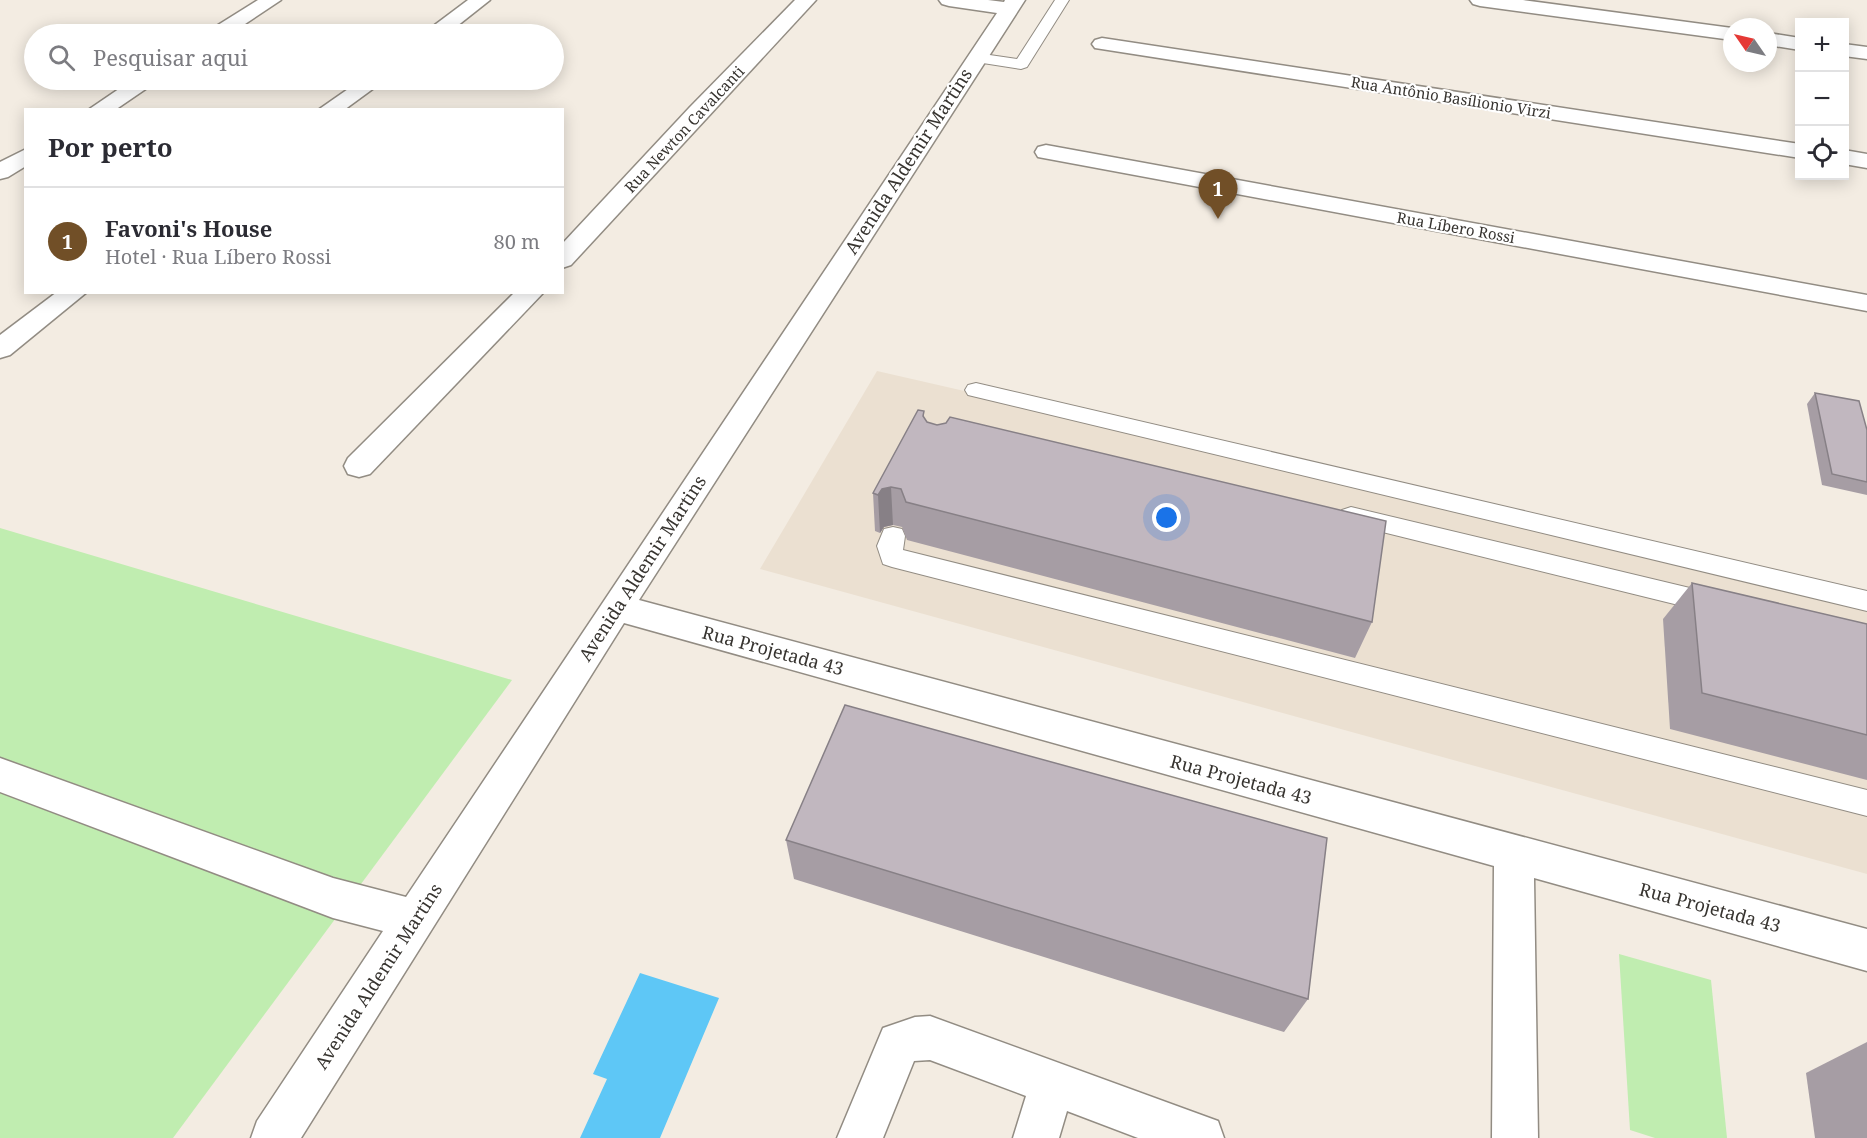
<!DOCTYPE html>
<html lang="pt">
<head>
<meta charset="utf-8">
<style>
	:root { --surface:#fff; --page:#f2f2f3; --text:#2b2b33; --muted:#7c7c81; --line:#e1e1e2; --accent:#714f27 }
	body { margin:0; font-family:"Noto Serif",serif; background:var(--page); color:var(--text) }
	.controls { position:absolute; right:18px; top:18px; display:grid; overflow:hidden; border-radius:0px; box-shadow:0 3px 15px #0003 }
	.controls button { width:54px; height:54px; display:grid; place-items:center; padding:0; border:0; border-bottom:2px solid var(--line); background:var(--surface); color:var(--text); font:30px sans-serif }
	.compass { position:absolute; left:1723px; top:18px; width:54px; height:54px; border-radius:50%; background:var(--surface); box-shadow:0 3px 15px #0003; rotate:304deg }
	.you { position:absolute; left:1167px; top:518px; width:21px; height:21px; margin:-15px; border:4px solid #fff; border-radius:50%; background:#1a73e8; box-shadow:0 0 0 9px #1a73e833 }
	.badge { display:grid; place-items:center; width:39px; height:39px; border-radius:50%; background:var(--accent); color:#fff; font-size:20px; font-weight:700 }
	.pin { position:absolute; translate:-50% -50px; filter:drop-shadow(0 2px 3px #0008) }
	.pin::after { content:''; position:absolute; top:32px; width:21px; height:18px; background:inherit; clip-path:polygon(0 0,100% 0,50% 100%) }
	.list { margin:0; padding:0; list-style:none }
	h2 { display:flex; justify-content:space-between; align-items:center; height:78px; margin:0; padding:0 24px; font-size:26px }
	h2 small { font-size:20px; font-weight:400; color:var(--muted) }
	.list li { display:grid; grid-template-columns:39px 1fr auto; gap:18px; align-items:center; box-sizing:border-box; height:108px; padding:0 24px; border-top:2px solid var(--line) }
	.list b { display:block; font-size:22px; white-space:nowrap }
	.list p { margin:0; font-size:20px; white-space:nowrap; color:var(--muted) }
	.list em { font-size:20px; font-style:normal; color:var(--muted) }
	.icon { flex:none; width:33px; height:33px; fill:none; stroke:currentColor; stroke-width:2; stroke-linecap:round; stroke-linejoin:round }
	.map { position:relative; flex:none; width:1867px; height:1138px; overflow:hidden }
	.search { position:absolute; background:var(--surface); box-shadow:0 3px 15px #0003; left:24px; top:24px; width:540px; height:66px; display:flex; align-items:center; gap:15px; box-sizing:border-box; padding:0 21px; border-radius:33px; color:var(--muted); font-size:22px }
	.panel { position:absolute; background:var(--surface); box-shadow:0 3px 15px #0003; left:24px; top:108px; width:540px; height:186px; border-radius:0px }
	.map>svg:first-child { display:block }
	.built { fill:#ebe0d1 }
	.green { fill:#c0edb0 }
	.water { fill:#5ec7f6 }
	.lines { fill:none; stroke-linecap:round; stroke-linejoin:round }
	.service-casing { stroke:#928c83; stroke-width:2 }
	.minor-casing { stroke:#928c83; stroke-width:3 }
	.service { fill:#fff; fill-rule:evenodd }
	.minor { fill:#fff; fill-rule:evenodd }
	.wall { fill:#a69da4 }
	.shaded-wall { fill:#878086 }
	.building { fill:#c1b7bf; stroke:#878086; stroke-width:1.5 }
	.labels { text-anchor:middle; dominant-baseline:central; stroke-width:4.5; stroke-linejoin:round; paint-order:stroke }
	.far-street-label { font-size:15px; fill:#373430; stroke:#fff }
	.street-label { font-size:18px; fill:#373430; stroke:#fff }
</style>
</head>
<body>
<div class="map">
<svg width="1867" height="1138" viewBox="0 0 1867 1138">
	<rect width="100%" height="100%" fill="#f3ece2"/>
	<path class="built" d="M877 371 1867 598V874L760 569Z"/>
	<g class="green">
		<path d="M0 528 512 680 173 1138H0Z"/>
		<path d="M1619 954 1711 980 1727 1138H1655L1630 1130Z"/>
	</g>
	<path class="water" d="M640 973 719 998 660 1138H580L607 1079 593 1074Z"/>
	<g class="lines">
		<defs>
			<g id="service">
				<path d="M1055 0H1069L1027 67 1021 69 970 61 968 58 976 53 1017 59Z"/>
				<path d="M976 383 1867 591V611L968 395 965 390 968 385Z"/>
				<path d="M1351 507 1715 594 1724 597 1728 604 1724 611 1715 614 1342 522 1339 516 1342 510Z"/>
				<path d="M893 527 902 529 905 536 903 550 1867 790V816L892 567 883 564 877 546 884 529Z"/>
			</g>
			<g id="minor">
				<path d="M258 0H281L230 34H207L210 30Z"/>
				<path d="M468 0H490L447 34H425L428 30Z"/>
				<path d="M795 0H816L571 265 562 268V244L690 107Z"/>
				<path d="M939 0H988L1004 2 1005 0H1025L639 600 1867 929V971L1534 878 1538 1138H1492L1494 866 624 623 301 1138H251L257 1121 383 931 333 918 0 792V758L333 878 406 897 997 13 949 6 942 4Z"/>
				<path d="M1470 0H1523L1732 28V40L1480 6 1473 4Z"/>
				<path d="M1768 33 1800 38V50L1768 45Z"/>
				<path d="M1102 38 1800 144V158L1095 48 1092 44 1095 40Z"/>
				<path d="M1844 44 1867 47V59L1844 56Z"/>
				<path d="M132 80H157L153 84 115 110H88Z"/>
				<path d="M361 80H385L344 110H318Z"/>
				<path d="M1046 145 1867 295V311L1038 157 1035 152 1038 147Z"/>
				<path d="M26 149V166L8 177 0 179V162Z"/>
				<path d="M1844 150 1867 154V168L1844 164Z"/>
				<path d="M57 292H87L10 355 0 358V335Z"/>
				<path d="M515 292H544L370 474 359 477 348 474 344 466 348 458Z"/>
				<path d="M930 1016 1218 1121 1224 1138H1138L1067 1111 1059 1138H1013L1026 1096 930 1060 914 1061 883 1138H837L883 1028 915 1017Z"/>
			</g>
		</defs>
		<use href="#service" class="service-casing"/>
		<use href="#minor" class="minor-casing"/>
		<use href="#service" class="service"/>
		<use href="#minor" class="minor"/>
	</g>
	<g class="wall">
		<path d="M1815 393 1867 430V495L1822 485 1807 404Z"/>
		<path d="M924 411V418L927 422 1372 622 1355 658 907 540 902 527 893 525 884 527 880 533 875 531 873 493Z"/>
		<path d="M1692 583 1867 624V780L1670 729 1663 619Z"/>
		<path d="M786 840 1308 999 1284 1032 794 879Z"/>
		<path d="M1867 1042V1138H1815L1806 1073Z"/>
	</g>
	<path class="shaded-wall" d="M891 487 893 525 884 527 880 533 878 495 882 489Z"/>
	<g class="building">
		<path d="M1815 393 1859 401 1867 430V482L1832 474Z"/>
		<path d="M918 410 924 411 923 416 927 422 937 425 946 423 950 417 1386 521 1372 622 906 502 901 489 891 487 882 489 878 495 873 493Z"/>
		<path d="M1692 583 1867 624V735L1702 693Z"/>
		<path d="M845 705 1327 838 1308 999 786 840Z"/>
	</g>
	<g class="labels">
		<g class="far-street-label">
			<text transform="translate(1451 97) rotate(9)">Rua Antônio Basílionio Virzi</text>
			<text transform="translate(684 129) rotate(-47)">Rua Newton Cavalcanti</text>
			<text transform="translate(1456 227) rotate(10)">Rua Líbero Rossi</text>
		</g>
		<g class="street-label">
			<text transform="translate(908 161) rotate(-57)">Avenida Aldemir Martins</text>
			<text transform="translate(642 568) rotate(-57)">Avenida Aldemir Martins</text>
			<text transform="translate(773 650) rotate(15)">Rua Projetada 43</text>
			<text transform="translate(1241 779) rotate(15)">Rua Projetada 43</text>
			<text transform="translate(1710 907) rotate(15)">Rua Projetada 43</text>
			<text transform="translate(378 976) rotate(-57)">Avenida Aldemir Martins</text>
		</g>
	</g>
</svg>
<div class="controls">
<button>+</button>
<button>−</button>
<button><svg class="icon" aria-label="locate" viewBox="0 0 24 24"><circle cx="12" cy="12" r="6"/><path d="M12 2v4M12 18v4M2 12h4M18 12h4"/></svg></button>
</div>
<svg class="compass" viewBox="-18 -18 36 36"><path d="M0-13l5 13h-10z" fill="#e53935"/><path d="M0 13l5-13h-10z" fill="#7c7c81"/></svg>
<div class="you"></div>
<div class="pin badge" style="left:1218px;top:219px">1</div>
<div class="search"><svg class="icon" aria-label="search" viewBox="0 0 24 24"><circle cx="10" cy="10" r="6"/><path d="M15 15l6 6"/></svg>Pesquisar aqui</div>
<section class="panel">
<h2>Por perto<small></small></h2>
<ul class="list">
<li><span class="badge">1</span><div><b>Favoni's House</b><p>Hotel · Rua Líbero Rossi</p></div><em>80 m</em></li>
</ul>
</section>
</div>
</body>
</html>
